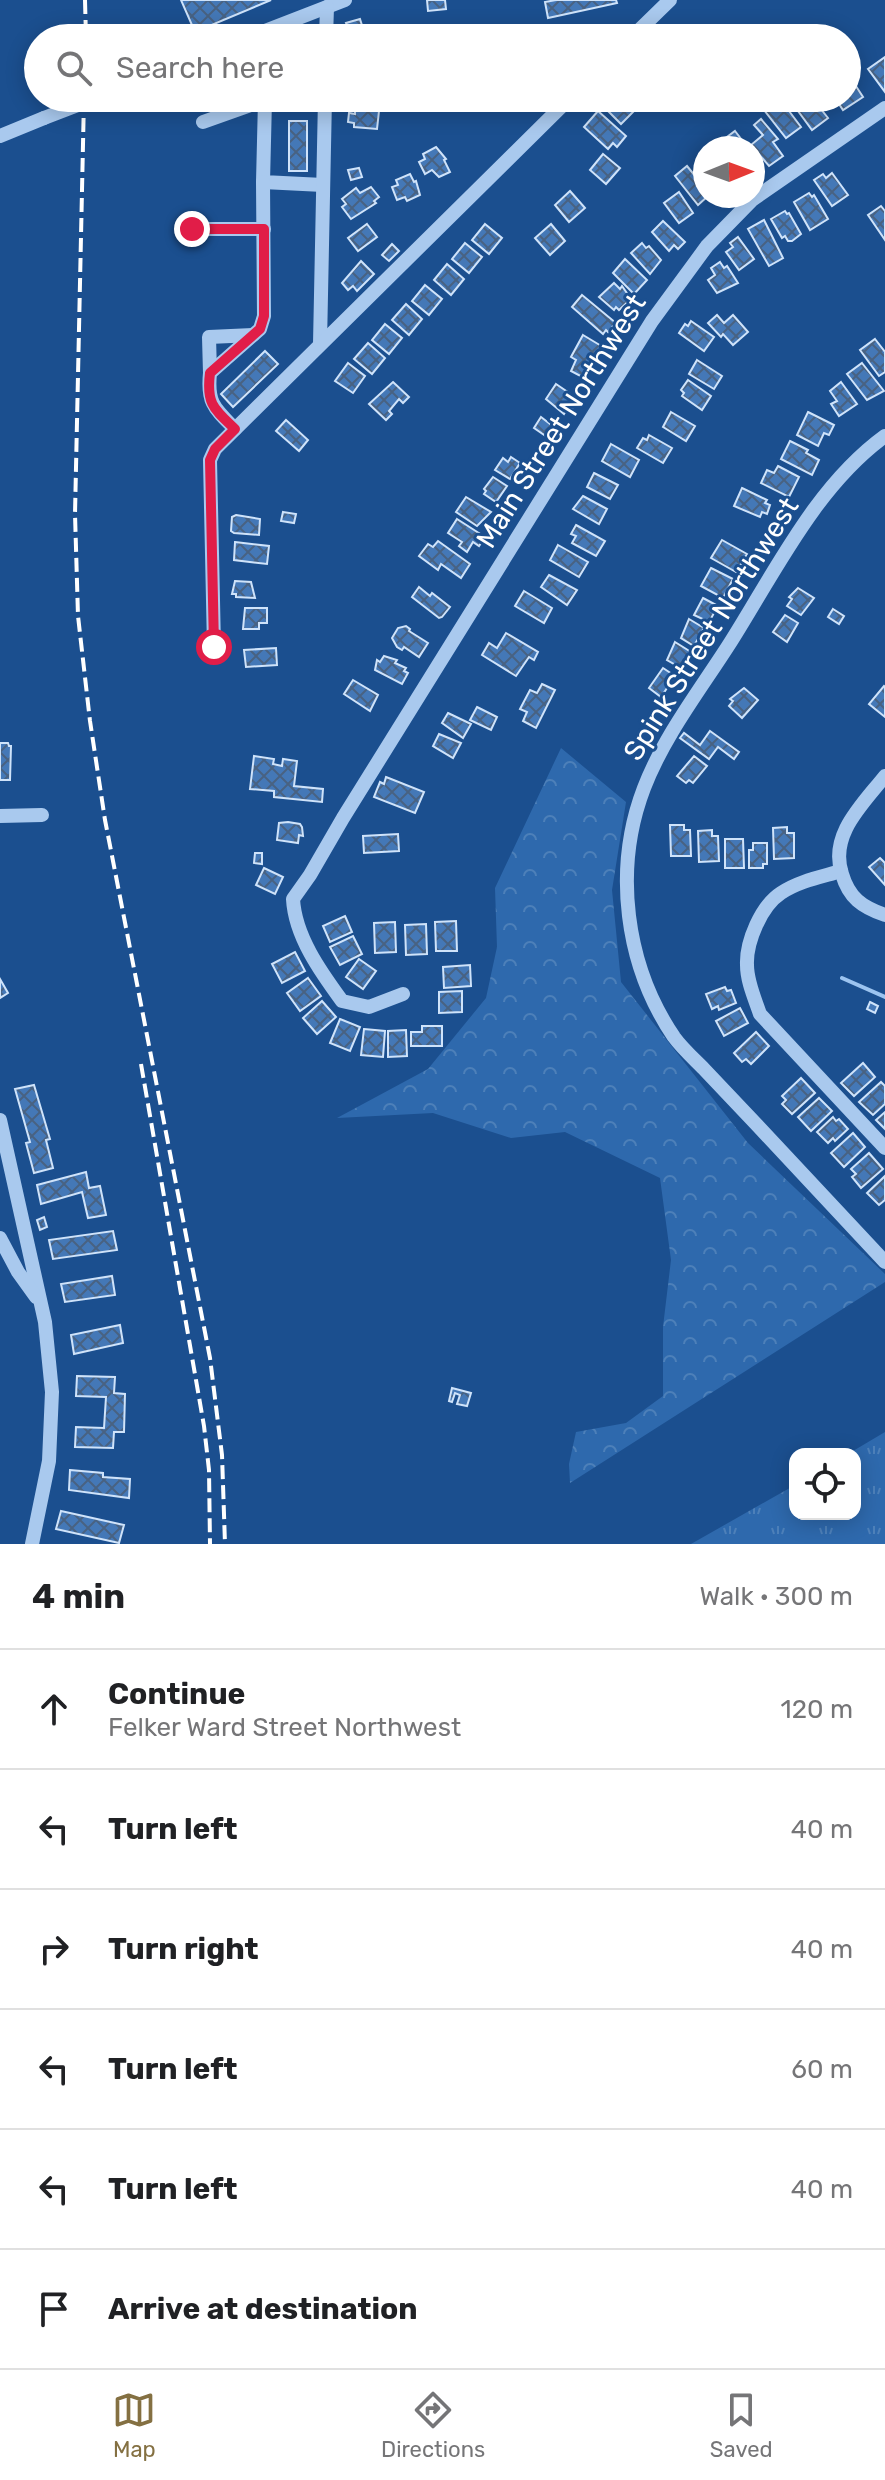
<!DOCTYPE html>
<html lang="en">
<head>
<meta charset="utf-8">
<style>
	:root { --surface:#fff; --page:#f2f2f2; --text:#202124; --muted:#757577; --line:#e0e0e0; --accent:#847042 }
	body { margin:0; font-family:Rubik,sans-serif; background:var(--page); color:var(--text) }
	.controls { position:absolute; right:24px; bottom:24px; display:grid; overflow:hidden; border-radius:16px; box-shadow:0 4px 20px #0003 }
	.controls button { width:72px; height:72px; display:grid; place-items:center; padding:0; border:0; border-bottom:2px solid var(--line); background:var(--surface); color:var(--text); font:40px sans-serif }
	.compass { position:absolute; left:693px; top:136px; width:72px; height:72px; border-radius:50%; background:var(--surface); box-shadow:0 4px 20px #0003; rotate:89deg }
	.stop { position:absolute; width:24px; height:24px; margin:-18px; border:6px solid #e11d48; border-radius:50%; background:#fff }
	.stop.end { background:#e11d48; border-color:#fff; box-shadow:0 2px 8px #0008 }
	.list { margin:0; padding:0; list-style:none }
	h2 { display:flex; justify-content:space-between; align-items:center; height:104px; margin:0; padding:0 32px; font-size:34px }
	h2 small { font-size:26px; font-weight:400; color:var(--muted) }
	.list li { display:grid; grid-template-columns:52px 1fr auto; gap:24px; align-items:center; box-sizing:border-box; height:120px; padding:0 32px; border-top:2px solid var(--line) }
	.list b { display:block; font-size:30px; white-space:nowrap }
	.list p { margin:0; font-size:26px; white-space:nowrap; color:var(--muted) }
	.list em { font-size:26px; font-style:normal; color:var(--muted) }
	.icon { flex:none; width:44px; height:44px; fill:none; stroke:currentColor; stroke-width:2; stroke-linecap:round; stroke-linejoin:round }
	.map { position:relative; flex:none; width:885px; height:1544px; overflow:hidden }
	.search { position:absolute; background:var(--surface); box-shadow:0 4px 20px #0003; left:24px; right:24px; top:24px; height:88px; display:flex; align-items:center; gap:20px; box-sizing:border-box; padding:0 28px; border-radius:44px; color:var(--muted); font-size:30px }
	.sheet { height:824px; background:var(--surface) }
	nav { display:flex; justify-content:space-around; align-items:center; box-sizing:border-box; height:112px; border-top:2px solid var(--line); background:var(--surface); font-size:22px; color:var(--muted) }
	nav a { display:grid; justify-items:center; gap:4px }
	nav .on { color:var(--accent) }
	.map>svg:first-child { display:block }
	.grass { fill:url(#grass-tufts) }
	.forest { fill:url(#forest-crowns) }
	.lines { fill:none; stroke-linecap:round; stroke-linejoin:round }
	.stream { stroke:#9cc4f0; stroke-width:4 }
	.building { fill:url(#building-cross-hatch); stroke:#cfe3fa; stroke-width:2 }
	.minor { stroke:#a9c9ee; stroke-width:14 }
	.rail { stroke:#fff; stroke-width:4; stroke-dasharray:14 6; stroke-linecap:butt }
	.minor-bridge { stroke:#a9c9ee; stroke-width:14 }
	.route { stroke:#e11d48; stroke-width:10 }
	.labels { text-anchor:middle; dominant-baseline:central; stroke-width:6; stroke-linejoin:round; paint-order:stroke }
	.street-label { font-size:28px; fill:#fff; stroke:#1b4f8f }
</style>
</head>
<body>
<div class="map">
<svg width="885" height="1544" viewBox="0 0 885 1544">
	<defs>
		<pattern id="grass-tufts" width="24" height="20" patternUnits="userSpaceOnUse" patternTransform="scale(2)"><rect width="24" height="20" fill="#2e69ad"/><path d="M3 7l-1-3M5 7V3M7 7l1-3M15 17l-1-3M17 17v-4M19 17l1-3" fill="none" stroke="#4d80b9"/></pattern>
		<pattern id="forest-crowns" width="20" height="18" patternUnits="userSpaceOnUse" patternTransform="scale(2)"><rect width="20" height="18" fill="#2e69ad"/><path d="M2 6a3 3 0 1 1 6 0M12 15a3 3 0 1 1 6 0" fill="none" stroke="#4d80b9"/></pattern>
		<pattern id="building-cross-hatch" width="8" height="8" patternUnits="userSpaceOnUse" patternTransform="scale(2)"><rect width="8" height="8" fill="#4478b7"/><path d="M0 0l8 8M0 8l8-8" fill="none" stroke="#486282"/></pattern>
	</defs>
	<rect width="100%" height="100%" fill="#1b4f8f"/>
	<path class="grass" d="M885 1432V1544H691L795 1485V1514H855V1454H848Z"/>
	<path class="forest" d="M561 748 626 802 612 890 621 982 748 1143 885 1274V1282L570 1483 569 1464 576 1432 626 1423 663 1396V1327L671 1260 660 1178 565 1132 511 1138 433 1113 337 1118 428 1069 486 998 497 947 495 888Z"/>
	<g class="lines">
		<path class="stream" d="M842 978 885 997"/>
	</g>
	<g class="building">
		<path d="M181 0H271L195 32Z"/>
		<path d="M427 0H445L446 9 428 11Z"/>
		<path d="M556 0H616L617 3 548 18 545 2Z"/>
		<path d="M360 19 366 38H345L342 30 348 28 346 23Z"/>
		<path d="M885 57V92L868 69Z"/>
		<path d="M850 77 863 97 843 110 835 98H847V79Z"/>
		<path d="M607 98H619L633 112 621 124 601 104Z"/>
		<path d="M783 103 801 127 786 138 764 110 772 104 775 109Z"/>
		<path d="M807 104 817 111 820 108 828 118 812 130 798 111Z"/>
		<path d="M355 110 379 111 377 129 354 127V123L348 122 349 113 355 114Z"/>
		<path d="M598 111 626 136 617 147 613 143 608 149 584 127Z"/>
		<path d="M761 119 778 139 773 142 783 156 769 166 751 145 763 135 754 125Z"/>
		<rect x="289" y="121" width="18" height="50"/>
		<path d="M735 131 748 148H723L719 143Z"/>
		<path d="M436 147 446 159 444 160 450 172 439 177 432 170 425 174 419 162 425 159 423 154Z"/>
		<path d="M603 154 620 168 606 184 590 170Z"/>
		<path d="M687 166 705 188V196H708L698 205 675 176Z"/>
		<path d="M359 168 362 177 351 180 348 170Z"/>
		<path d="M832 173 848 195 832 206 814 180 823 174 826 178Z"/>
		<path d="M410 174 414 182 416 181 420 195 407 201 405 197 397 200 392 187 398 185 396 180Z"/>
		<path d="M371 187 379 197 374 201 376 203 351 219 342 207 346 204 342 199 356 188 360 193Z"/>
		<path d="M570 191 585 208 569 222 555 205Z"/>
		<path d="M679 192 693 213 679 223 664 203Z"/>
		<path d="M809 193 812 197 814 195 828 219 810 230 794 202Z"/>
		<path d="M881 206 885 211V240L868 215Z"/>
		<path d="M785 211 787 214 789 213 801 234 792 241H788L785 236 782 238 771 219Z"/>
		<path d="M764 220 783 258 769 266 748 229Z"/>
		<path d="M663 221 685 242 678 249 674 245 669 251 652 232Z"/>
		<path d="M367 224 377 237 358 251 348 238Z"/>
		<path d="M485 224 502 238 489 254 472 240Z"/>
		<path d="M551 224 565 241 550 255 535 238Z"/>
		<path d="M738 237 754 259 739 270 726 252 733 247 730 243Z"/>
		<path d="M465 243 482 257 469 273 452 259Z"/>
		<path d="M642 243 646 248 649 246 661 260 650 274 631 253Z"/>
		<path d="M392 244 399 251 389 261 382 255Z"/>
		<path d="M625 259 647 280 634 294 613 273Z"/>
		<path d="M361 261 374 274 357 291 353 286 348 290 342 283Z"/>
		<path d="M720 262 724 268 727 266 738 283 717 293 708 280 715 275 711 268Z"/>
		<path d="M447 264 464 279 451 295 434 280Z"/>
		<path d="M614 283 620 289 622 286 631 299 619 310 616 307 614 310 599 297Z"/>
		<path d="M425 285 442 299 429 315 412 301Z"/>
		<path d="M582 295 616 323 608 332 606 330 603 334 572 307Z"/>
		<path d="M406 304 422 319 409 335 392 320Z"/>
		<path d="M717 315 724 323 733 315 748 332 733 345 723 334 721 337 708 323Z"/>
		<path d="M691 321 714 337 704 351 679 333 685 324 688 326Z"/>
		<path d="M385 324 402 338 389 354 372 340Z"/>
		<path d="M583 335 603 347 586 379 571 371 576 360 571 357Z"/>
		<path d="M875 339 885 352V372L879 376 860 350Z"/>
		<path d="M368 343 385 358 372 374 354 359Z"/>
		<path d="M265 351 278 364 233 407 221 394Z"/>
		<path d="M697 360 722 376 714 389 689 374Z"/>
		<path d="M348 363 365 376 353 393 335 381Z"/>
		<path d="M862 363 884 391 867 400 847 374Z"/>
		<path d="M688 380 711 396 702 410 682 396 684 393 681 390Z"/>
		<path d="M393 382 409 397 403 403 399 399 389 411 392 414 386 420 369 404Z"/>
		<path d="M841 382 857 404 839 416 831 404 837 401 830 391Z"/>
		<path d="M556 384 575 397 570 404 574 406 570 413 566 411 564 414 546 399Z"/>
		<path d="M671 412 695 426 686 441 663 427Z"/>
		<path d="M808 412 834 425 829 435 824 433 818 446 797 435Z"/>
		<path d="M541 417 559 431 553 441 534 428Z"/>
		<path d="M286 420 308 440 299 451 276 431Z"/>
		<path d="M649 435 672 448 663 463 637 448 643 438 647 440Z"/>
		<path d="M790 441 808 450 806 453 819 460 812 475 781 459Z"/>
		<path d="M611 444 639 460 630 477 602 461Z"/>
		<path d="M511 457 520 463 510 479 495 470 503 458 508 462Z"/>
		<path d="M778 466 799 477 789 497 761 483 767 470 774 473Z"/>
		<path d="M594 473 618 485 610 499 587 487Z"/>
		<path d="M493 477 507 486 496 502 484 494 486 491 484 489Z"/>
		<path d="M742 488 767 500 765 503 770 505 767 514 762 512 760 517 734 506Z"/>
		<path d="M583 496 607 509 599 524 573 509Z"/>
		<path d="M466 497 491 512 477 526 456 512Z"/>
		<path d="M283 512 296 514 294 523 281 521Z"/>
		<path d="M236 515 260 519 259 535 234 533 231 531 232 517Z"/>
		<path d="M457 519 485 537 479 546 473 542 467 552 459 546 462 542 448 533Z"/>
		<path d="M576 525 605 541 596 556 572 543 576 536 571 534Z"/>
		<path d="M722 540 747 554 736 572 711 558Z"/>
		<path d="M438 541 470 564 461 578 441 564 438 570 419 556 428 544 433 547Z"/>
		<path d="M235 542 269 546 267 564 234 560Z"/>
		<path d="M558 545 588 562 579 577 550 560Z"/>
		<path d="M711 568 733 579 723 598 701 586Z"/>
		<path d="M549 575 577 590 567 605 541 587Z"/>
		<path d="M235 581 251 582 255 598 236 597V594H232Z"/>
		<path d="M419 587 430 596 432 593 450 607 442 617 439 618 412 597Z"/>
		<path d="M798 588 814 598 801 615 787 606 792 599 789 597Z"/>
		<path d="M524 591 552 608 544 623 515 606Z"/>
		<path d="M703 598 718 606 709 622 694 615Z"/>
		<path d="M245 608H267V623H259V629H243Z"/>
		<path d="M833 609 844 616 839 624 828 617Z"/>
		<path d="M785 615 798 623 787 642 773 632Z"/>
		<path d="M689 619 704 628 694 646 681 638Z"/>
		<path d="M406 626 410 629 409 631 428 643 419 657 404 647 402 650 397 647 392 638 398 628Z"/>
		<path d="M506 633 538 652 534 660 529 657 516 676 482 655 489 643 497 648Z"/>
		<path d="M675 642 691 652 681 668 667 660Z"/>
		<path d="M276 648 277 665 246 667 244 650Z"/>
		<path d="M384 656 397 660 395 663 406 668 404 671 408 673 402 684 375 670 377 660 380 662Z"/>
		<path d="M663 668 675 676 661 697 649 688Z"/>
		<path d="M353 680 378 695 370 711 344 694Z"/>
		<path d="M542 684 555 690 536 728 523 721 527 712 520 709 530 690 537 693Z"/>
		<path d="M884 686 885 687V717L869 704Z"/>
		<path d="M744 688 758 700 742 718 729 706 733 701 730 699Z"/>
		<path d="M477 707 497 717 491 730 470 720Z"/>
		<path d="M448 713 471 724 463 738 442 723Z"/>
		<path d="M710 731 739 752 734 759 718 747 709 759 680 738 684 733 700 745Z"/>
		<path d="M439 734 461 743 453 758 433 746Z"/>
		<path d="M0 743H8L9 746H11L10 780H0Z"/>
		<path d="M254 756 274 759 273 764 282 766 283 759 297 761 294 786 323 789 322 802 274 797V791L250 789Z"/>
		<path d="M694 756 707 766 693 783 689 780 686 783 677 776Z"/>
		<path d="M386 777 424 792 415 813 374 797 380 782 384 784Z"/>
		<path d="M288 822 300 824 302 827 303 836 299 835 298 843 277 840 279 823Z"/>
		<path d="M670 825H684V830H690L691 856H671Z"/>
		<path d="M787 827V833H794V858L774 859 773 828Z"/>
		<path d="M712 830V836H718L719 861 699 862 698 831Z"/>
		<path d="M398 834 399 851 364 853 363 836Z"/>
		<path d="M725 839H743L744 868H725Z"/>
		<path d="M753 843H767V864H763V868H749V850H753Z"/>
		<path d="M255 853H262V864L254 863Z"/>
		<path d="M880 858 885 863V885L869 867Z"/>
		<path d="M264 868 283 877 275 894 256 885Z"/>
		<path d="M345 916 352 932 330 942 323 926Z"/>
		<path d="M456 921 457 951H436L435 922Z"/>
		<path d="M395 922 396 952 375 953 374 923Z"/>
		<path d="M426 924 427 954 406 955 405 925Z"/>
		<path d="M353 936 362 954 340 965 330 947Z"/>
		<path d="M295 952 305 971 282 983 272 964Z"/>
		<path d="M359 959 376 971 363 989 346 977Z"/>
		<path d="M470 965 471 986 444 988 443 967Z"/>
		<path d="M308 978 321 996 300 1011 287 993Z"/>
		<path d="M0 979 8 993 0 998Z"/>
		<path d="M725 987 727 991 731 990 736 1003 719 1010 718 1006 712 1009 706 994Z"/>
		<path d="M462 991V1012L439 1013V992Z"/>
		<path d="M322 1001 336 1017 317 1034 303 1018Z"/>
		<path d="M870 1002 878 1006 875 1013 867 1009Z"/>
		<path d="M740 1008 748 1023 724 1036 716 1021Z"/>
		<path d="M340 1019 360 1027 350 1051 330 1043Z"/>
		<path d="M422 1026H442V1046H411V1032H422Z"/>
		<path d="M364 1029 385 1031 383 1057 361 1055Z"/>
		<path d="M406 1030 407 1056 388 1057V1031Z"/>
		<path d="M756 1032 769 1046 751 1064 746 1059 742 1062 734 1053Z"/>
		<path d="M863 1063 875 1077 854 1096 841 1083Z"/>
		<path d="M801 1078 815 1093 792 1114 782 1104 786 1100 782 1096Z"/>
		<path d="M881 1082 885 1086V1104L873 1115 859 1102Z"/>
		<path d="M34 1085 50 1139 46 1140 53 1168 34 1173 26 1143 30 1142 15 1089Z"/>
		<path d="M819 1098 832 1111 811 1131 798 1117Z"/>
		<path d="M885 1112V1129L876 1120Z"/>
		<path d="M833 1117 836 1121 839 1119 848 1129 835 1141 833 1138 828 1143 817 1132Z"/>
		<path d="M853 1133 865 1147 844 1167 831 1153Z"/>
		<path d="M869 1153 883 1169 861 1188 852 1177 856 1174 851 1169Z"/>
		<path d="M86 1172 89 1188 100 1186 106 1215 88 1218 82 1192 41 1204 37 1185Z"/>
		<path d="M885 1176V1200L879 1205 867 1193Z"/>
		<path d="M44 1217 47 1227 40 1230 37 1220Z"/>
		<path d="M113 1231 117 1250 53 1259 49 1240Z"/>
		<path d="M112 1276 115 1295 65 1302 61 1284Z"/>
		<path d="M120 1325 123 1343 74 1354 71 1335Z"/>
		<path d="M77 1376 115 1377 114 1393 125 1394 124 1432H114L113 1448 75 1447 76 1427 104 1428 106 1397 76 1396Z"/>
		<path d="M452 1388 471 1393 467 1406 457 1404 460 1395 455 1393 452 1402 449 1401Z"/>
		<path d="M70 1470 103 1473V1477L130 1479 129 1498 69 1490Z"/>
		<path d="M61 1511 124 1525 119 1543 56 1529Z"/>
	</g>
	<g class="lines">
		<g class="minor">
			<path d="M247 38 345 0"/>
			<path d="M326 38 327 7"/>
			<path d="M631 38 670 0"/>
			<path d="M271 98 265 100 263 182 323 185"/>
			<path d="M203 122 265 100"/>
			<path d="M0 136 44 118"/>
			<path d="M192 229H264"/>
			<path d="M320 344 325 98"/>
			<path d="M210 373 209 337 253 335"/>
			<path d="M235 429C214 408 207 403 210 373L260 329 264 316 263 182"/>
			<path d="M885 436C816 486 775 572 730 643 700 690 664 736 644 788 613 869 625 965 674 1037 682 1048 693 1058 703 1068 721 1087 739 1106 757 1125 799 1170 842 1216 885 1262"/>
			<path d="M214 647 210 460 215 449 570 98"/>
			<path d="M885 776C862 805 829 835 842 874 849 898 862 907 885 915"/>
			<path d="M0 816 42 815"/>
			<path d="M841 871C821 877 799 881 781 893 761 906 746 942 747 965 747 982 755 999 760 1014L885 1148"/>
			<path d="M403 994 369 1007 342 1001C320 971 295 936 293 899L310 875 343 818 652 321 707 246 752 200 885 108"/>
			<path d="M0 1120 45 1322 52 1392 49 1461 32 1544"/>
			<path d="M0 1238 18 1272 36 1297"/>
		</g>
		<g class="rail">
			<path d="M85 0 86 38"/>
			<path d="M84 98 75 514 78 616 90 721 105 820 210 1358 222 1455 225 1544"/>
			<path d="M141 1064 204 1426 209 1470 210 1544"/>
		</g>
		<path class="minor-bridge" d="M44 118 96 98"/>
	</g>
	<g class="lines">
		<path class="route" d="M192 229H264V316L260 329 210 373C206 404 214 409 235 429L215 449 210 460 214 647"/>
	</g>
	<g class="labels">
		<g class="street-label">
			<text transform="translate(561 421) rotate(-58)">Main Street Northwest</text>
			<text transform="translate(711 629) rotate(-58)">Spink Street Northwest</text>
		</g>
	</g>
</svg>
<div class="controls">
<button><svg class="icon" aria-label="locate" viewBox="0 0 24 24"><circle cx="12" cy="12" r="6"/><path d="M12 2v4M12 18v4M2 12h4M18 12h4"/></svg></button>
</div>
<svg class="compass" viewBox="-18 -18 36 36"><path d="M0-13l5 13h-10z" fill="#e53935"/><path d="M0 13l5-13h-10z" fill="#757577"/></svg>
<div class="stop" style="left:214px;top:647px"></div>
<div class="stop end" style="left:192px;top:229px"></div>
<div class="search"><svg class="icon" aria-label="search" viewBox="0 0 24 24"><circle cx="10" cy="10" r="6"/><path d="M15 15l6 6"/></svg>Search here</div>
</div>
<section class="sheet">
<h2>4 min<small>Walk · 300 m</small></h2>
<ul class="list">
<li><svg class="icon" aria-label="ahead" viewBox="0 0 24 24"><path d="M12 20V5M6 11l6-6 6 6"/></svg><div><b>Continue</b><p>Felker Ward Street Northwest</p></div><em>120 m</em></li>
<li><svg class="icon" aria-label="left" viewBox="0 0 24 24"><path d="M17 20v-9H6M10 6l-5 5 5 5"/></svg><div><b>Turn left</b></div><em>40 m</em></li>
<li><svg class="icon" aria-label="right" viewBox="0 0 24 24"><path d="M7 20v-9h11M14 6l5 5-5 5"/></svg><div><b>Turn right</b></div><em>40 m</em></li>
<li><svg class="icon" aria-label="left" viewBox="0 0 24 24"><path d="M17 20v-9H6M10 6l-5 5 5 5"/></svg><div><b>Turn left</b></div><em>60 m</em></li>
<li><svg class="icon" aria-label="left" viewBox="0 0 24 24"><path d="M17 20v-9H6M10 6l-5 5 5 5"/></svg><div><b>Turn left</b></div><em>40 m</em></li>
<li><svg class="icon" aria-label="arrive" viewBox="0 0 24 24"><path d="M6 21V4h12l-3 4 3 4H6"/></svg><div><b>Arrive at destination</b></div></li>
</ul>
</section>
<nav>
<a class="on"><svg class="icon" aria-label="map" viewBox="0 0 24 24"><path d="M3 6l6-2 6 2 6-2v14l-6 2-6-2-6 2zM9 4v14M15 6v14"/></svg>Map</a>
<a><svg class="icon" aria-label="directions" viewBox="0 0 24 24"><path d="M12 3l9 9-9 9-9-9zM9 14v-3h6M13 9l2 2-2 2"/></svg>Directions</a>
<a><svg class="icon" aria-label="saved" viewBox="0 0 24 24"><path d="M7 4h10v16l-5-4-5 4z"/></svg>Saved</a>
</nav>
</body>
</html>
